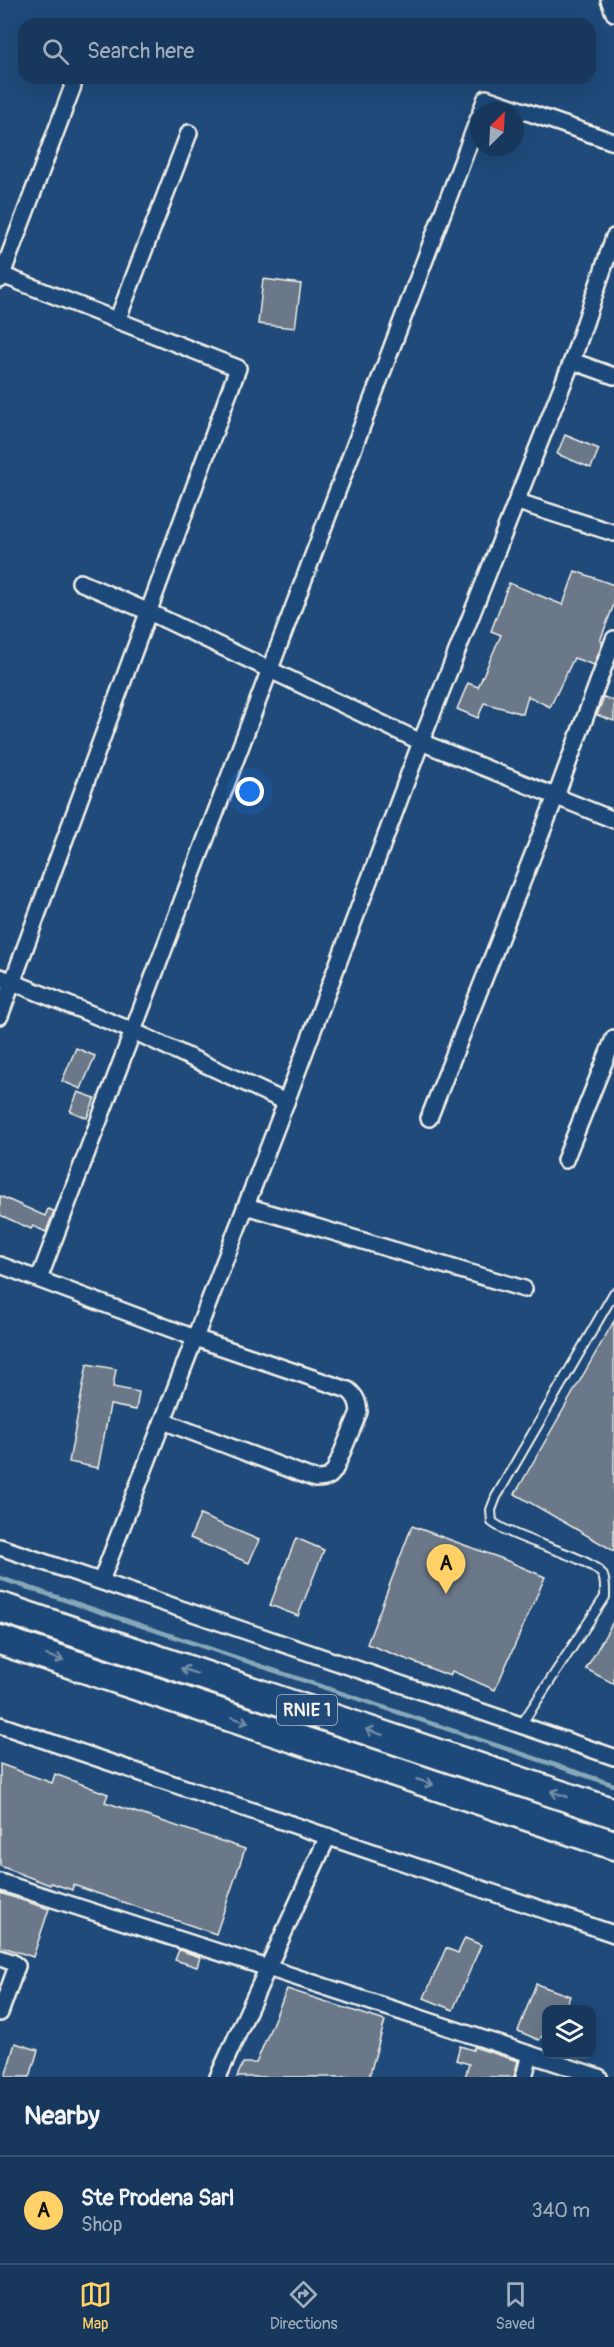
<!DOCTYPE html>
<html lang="en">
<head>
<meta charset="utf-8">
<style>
	:root { --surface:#17385c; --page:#244365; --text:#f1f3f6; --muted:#9eacbb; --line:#365272; --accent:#ffd166 }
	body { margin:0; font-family:Pangolin,sans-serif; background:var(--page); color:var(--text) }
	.controls { position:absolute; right:18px; bottom:18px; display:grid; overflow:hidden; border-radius:12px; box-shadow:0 6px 24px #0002 }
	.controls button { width:54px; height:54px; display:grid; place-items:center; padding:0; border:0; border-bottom:2px solid var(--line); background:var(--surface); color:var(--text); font:30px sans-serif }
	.compass { position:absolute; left:470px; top:102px; width:54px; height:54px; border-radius:50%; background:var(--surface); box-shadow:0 6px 24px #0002; rotate:24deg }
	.you { position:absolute; left:250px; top:792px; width:21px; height:21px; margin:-15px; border:4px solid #fff; border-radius:50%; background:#1a73e8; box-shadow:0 0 0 9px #1a73e833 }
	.badge { display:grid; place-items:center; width:39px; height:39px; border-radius:50%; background:var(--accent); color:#111; font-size:20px; font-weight:700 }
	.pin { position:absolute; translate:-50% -50px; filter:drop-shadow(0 2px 3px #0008) }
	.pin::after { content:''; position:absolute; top:32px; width:21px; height:18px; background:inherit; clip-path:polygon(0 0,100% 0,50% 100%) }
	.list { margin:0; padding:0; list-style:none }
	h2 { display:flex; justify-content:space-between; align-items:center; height:78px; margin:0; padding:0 24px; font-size:26px }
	h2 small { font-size:20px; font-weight:400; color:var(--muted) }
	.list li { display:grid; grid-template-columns:39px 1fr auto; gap:18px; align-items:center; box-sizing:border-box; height:108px; padding:0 24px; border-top:2px solid var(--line) }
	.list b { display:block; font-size:22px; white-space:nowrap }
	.list p { margin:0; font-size:20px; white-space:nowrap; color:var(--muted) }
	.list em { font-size:20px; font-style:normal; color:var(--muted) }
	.icon { flex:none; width:33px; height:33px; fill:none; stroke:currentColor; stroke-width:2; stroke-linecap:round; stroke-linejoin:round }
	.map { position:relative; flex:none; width:614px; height:2077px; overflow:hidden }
	.search { position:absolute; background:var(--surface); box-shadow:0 6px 24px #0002; left:18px; right:18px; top:18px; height:66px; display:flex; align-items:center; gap:15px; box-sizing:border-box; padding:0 21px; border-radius:18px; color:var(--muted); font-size:22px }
	.sheet { height:186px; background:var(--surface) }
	nav { display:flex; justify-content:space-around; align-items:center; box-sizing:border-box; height:84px; border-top:2px solid var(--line); background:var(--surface); font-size:16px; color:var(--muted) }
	nav a { display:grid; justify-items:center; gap:3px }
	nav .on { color:var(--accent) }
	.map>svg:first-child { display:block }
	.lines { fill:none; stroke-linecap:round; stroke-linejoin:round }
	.stream { stroke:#87a8b8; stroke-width:4.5 }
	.building { fill:#6a7889; stroke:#f4f1e8; stroke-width:1.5 }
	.lane-casing { stroke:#f4f1e8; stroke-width:12 }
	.street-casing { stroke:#f4f1e8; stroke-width:20 }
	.highway-casing { stroke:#f4f1e8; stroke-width:33 }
	.lane { stroke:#1f4a7a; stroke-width:8 }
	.street { stroke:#1f4a7a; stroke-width:15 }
	.highway { stroke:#1f4a7a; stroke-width:28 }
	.oneway { stroke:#748da6 }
	.labels { text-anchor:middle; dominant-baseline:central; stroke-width:4.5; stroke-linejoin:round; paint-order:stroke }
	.shield { fill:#1f4a7a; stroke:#b4bfc7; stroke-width:1.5 }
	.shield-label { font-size:18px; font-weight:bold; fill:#f4f1e8 }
</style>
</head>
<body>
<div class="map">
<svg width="614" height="2077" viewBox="0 0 614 2077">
	<rect width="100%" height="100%" fill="#1f4a7a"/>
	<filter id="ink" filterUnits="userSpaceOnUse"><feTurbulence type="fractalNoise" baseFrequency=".0167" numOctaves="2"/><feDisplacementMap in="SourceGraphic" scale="12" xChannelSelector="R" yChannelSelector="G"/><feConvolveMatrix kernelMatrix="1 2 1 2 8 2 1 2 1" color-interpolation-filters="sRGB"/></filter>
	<g filter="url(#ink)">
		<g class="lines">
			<path class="stream" d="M0 1578 614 1785"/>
		</g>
		<g class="building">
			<path d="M263 279 301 284 295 328 258 324Z"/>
			<path d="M565 435 599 449 591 468 557 454Z"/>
			<path d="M575 571 614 585V604L600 641 603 642 594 665 574 658 550 707 528 696 523 714 484 703 478 718 457 709 468 683 478 687 501 635 491 631 509 583 563 605Z"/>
			<path d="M604 697 614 701V721L597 715Z"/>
			<path d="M76 1048 95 1056 81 1089 62 1081Z"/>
			<path d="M78 1092 95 1098 87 1118 70 1111Z"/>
			<path d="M0 1196 45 1216 48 1209 54 1211 46 1232 33 1226 31 1229 0 1215Z"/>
			<path d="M614 1321V1551L515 1494Z"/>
			<path d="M87 1364 116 1369 113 1387 139 1392 136 1410 110 1405 98 1468 69 1462Z"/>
			<path d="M200 1515 259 1540 249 1563 190 1538Z"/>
			<path d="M412 1526 503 1559 545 1577 495 1690 452 1671 450 1676 367 1644Z"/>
			<path d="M296 1538 324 1550 298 1616 270 1605Z"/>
			<path d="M614 1620V1684L586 1669Z"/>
			<path d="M0 1764 52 1783 55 1774 108 1794 105 1802 245 1849 216 1934 73 1885 72 1890 51 1883 50 1885 0 1866Z"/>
			<path d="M0 1893 49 1909 33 1957 0 1946Z"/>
			<path d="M465 1938 481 1945 453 2010 424 1998 446 1948 458 1953Z"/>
			<path d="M179 1950 200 1957 197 1967 175 1960Z"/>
			<path d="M536 1984 570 1996 565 2010H546V2032L539 2040 518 2031Z"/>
			<path d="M287 1989 385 2021 369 2077H237L243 2063H256Z"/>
			<path d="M15 2043 38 2050 30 2077H5Z"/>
			<path d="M460 2046 473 2050 474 2047 518 2061 514 2077H465L469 2064 456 2060Z"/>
		</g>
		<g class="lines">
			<defs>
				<path id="lane" d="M521 1725 605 1597C605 1590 606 1580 602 1574 585 1554 519 1542 492 1522L491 1510 496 1497 614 1293"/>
				<g id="street">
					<path d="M609 0 614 13"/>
					<path d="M481 111 486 98 614 142"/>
					<path d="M0 280 73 86"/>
					<path d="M117 321 189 133"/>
					<path d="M572 361 614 376"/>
					<path d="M518 502 614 533"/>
					<path d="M80 582 149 612 421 742 614 820"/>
					<path d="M0 977 133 1031 286 1102"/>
					<path d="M0 1016 238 368 2 275"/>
					<path d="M429 1118 556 796 614 639"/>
					<path d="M565 1160 614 1038"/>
					<path d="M246 1206 524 1289"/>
					<path d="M0 1265 195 1338 348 1390C356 1396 358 1402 359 1412L336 1467C331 1478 326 1479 315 1479L163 1421"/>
					<path d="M39 1279 479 117"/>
					<path d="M0 1547 614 1757"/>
					<path d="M101 1581 286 1102 421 742 572 361 614 237"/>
					<path d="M0 1725 614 1934"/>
					<path d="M0 1882 268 1968 599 2077"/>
					<path d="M0 1958 12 1962 17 1966 0 2013"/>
					<path d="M218 2077 328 1836"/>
					<path d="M524 2077 530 2054"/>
				</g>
				<g id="highway">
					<path d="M0 1607 614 1813"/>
					<path d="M0 1640 614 1845"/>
				</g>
			</defs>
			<use href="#lane" class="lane-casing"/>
			<use href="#street" class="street-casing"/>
			<use href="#highway" class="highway-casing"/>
			<use href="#lane" class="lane"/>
			<use href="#street" class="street"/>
			<use href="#highway" class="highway"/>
		</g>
		<defs><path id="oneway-shaft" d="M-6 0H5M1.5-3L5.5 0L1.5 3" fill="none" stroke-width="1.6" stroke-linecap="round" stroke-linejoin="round" transform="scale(1.5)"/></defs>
		<g class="oneway">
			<use href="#oneway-shaft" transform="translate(55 1658) rotate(18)"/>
			<use href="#oneway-shaft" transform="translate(189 1671) rotate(-161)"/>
			<use href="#oneway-shaft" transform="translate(240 1720) rotate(18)"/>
			<use href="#oneway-shaft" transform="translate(374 1732) rotate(-161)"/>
			<use href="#oneway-shaft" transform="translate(425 1782) rotate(18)"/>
			<use href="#oneway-shaft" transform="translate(559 1794) rotate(-161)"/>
		</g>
	</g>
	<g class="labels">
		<rect class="shield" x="277" y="1695" width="60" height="30" rx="4.5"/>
		<g class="shield-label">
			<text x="307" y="1710">RNIE 1</text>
		</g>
	</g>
</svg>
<div class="controls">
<button><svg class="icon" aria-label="layers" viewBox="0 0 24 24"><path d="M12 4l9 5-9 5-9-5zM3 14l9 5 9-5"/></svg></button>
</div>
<svg class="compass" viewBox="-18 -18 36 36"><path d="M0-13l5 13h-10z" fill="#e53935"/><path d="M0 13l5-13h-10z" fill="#9eacbb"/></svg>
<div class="you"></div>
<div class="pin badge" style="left:446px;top:1594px">A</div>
<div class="search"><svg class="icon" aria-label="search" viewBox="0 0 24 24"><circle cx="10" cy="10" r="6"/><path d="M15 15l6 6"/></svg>Search here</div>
</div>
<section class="sheet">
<h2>Nearby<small></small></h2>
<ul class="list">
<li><span class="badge">A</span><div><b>Ste Prodena Sarl</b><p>Shop</p></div><em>340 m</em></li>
</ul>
</section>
<nav>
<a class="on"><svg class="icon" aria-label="map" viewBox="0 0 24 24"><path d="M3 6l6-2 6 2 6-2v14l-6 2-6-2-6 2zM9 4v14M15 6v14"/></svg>Map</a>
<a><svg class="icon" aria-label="directions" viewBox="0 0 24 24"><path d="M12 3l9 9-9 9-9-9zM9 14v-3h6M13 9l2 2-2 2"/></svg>Directions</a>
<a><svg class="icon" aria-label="saved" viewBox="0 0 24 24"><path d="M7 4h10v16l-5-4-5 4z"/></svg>Saved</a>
</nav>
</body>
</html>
